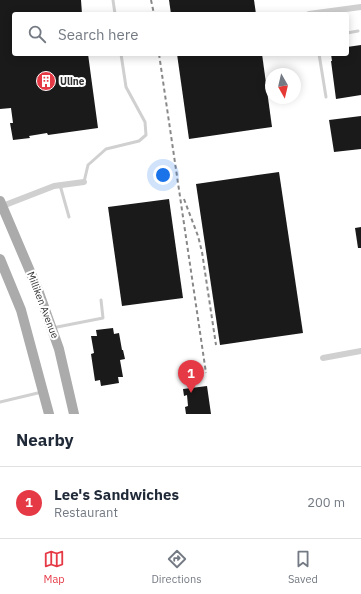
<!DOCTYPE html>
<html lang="en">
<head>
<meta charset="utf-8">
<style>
	:root { --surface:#fff; --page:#f6f6f7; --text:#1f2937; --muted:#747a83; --line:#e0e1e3; --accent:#e63946 }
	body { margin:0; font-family:"IBM Plex Sans",sans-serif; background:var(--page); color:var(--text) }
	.compass { position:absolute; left:265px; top:68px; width:36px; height:36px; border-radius:50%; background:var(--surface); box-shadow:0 2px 10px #0003; rotate:172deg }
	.you { position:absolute; left:163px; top:175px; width:14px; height:14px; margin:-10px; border:3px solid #fff; border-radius:50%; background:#1a73e8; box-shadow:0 0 0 6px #1a73e833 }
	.badge { display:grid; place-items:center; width:26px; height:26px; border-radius:50%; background:var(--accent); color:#fff; font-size:13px; font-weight:700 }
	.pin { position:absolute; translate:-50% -33px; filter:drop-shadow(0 1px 2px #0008) }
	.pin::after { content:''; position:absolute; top:21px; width:14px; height:12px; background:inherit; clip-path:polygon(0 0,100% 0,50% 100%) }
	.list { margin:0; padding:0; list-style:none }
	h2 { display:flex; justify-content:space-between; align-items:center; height:52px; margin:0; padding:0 16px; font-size:17px }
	h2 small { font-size:13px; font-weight:400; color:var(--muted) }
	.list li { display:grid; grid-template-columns:26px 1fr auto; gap:12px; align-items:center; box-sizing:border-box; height:72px; padding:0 16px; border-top:1px solid var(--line) }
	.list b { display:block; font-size:15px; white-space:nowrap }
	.list p { margin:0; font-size:13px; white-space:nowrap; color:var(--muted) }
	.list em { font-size:13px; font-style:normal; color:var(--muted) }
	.icon { flex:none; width:22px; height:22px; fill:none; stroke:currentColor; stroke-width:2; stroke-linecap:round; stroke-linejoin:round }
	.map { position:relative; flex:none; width:361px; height:414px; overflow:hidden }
	.search { position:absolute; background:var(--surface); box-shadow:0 2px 10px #0003; left:12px; right:12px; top:12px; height:44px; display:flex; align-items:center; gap:10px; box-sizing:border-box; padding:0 14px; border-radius:4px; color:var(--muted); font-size:15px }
	.sheet { height:124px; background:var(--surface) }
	nav { display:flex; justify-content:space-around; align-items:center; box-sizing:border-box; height:56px; border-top:1px solid var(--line); background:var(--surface); font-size:11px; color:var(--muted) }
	nav a { display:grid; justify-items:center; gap:2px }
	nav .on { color:var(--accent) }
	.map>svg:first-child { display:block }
	.building { fill:#1a1a1a }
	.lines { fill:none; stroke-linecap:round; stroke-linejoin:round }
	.service { stroke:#d0d0d0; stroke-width:3 }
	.minor { stroke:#d0d0d0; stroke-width:6 }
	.primary { stroke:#ababab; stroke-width:10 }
	.rail { stroke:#888; stroke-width:2; stroke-dasharray:4 3; stroke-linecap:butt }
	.labels { text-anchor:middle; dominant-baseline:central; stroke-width:4; stroke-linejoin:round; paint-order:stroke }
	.poi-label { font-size:10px; font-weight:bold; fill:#333; stroke:#fff; text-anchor:start }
	.street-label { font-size:10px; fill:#333; stroke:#fff }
</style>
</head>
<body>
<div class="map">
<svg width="361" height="414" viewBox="0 0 361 414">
	<rect width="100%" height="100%" fill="#fff"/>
	<g class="building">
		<path d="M0 0H81L82 14H14V54H88L98 128 48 135 47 133 29 136 30 138 13 140 10 123H13L11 108 0 109Z"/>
		<path d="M169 0H254L256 14H171Z"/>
		<path d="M361 45V95L336 99 331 61H332L331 54H347V47Z"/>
		<path d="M177 54H262L272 127 189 139Z"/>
		<path d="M361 116V149L334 152 329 120Z"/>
		<path d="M279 172 303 333 220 345 196 184Z"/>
		<path d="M169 199 183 298 122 306 108 207Z"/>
		<path d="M361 227V248H358L355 228Z"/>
		<path d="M113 328 114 334 119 333 122 350H123L125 359 120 360 123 377H118L119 383 101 386 100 380 95 381 91 354 94 353 91 336H97L96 330Z"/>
		<path d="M207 386 211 414H186L185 407 188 406 187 395 184 396 183 389Z"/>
	</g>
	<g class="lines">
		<g class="service">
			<path d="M113 0 115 14"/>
			<path d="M347 33 358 31"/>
			<path d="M319 54 326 97"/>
			<path d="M84 182 88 165 106 149 139 141 146 135 145 122 126 87 121 54"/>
			<path d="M60 185 69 217"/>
			<path d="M52 328 103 318 101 300"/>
			<path d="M0 402 42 392"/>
		</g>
		<g class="minor">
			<path d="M309 14 361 7"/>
			<path d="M0 207 54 186 84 182"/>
			<path d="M323 358 361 351"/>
		</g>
		<g class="primary">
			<path d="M0 201 38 290 59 349 74 414"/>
			<path d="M0 259 21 310 49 414"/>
		</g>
		<g class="rail">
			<path d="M151 0 154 14"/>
			<path d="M159 54 206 373"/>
			<path d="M184 199 198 236 202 252 216 345"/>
		</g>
	</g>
	<defs>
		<symbol id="building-disc" viewBox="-11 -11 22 22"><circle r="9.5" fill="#e63946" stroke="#fff"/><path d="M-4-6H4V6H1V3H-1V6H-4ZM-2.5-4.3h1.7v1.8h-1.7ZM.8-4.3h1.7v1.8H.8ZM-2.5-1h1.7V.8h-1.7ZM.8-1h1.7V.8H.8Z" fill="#fff"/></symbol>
	</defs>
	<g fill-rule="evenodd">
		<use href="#building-disc" x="35" y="70" width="22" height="22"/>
	</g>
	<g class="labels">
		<g class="poi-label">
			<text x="60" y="81">Uline</text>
		</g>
		<g class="street-label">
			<text transform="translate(43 305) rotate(69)">Milliken Avenue</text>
		</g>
	</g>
</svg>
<svg class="compass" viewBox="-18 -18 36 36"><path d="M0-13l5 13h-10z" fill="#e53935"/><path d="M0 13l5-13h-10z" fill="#747a83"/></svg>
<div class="you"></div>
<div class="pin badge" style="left:191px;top:393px">1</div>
<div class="search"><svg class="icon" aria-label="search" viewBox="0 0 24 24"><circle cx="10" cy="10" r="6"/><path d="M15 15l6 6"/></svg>Search here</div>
</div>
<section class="sheet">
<h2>Nearby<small></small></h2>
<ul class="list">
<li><span class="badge">1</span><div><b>Lee's Sandwiches</b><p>Restaurant</p></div><em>200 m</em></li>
</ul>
</section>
<nav>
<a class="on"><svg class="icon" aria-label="map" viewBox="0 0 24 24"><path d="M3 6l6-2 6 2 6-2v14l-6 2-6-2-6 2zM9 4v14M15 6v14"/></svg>Map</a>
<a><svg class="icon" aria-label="directions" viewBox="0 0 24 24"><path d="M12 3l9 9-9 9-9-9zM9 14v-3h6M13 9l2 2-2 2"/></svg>Directions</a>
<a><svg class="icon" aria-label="saved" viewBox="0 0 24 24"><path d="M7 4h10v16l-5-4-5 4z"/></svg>Saved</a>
</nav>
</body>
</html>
